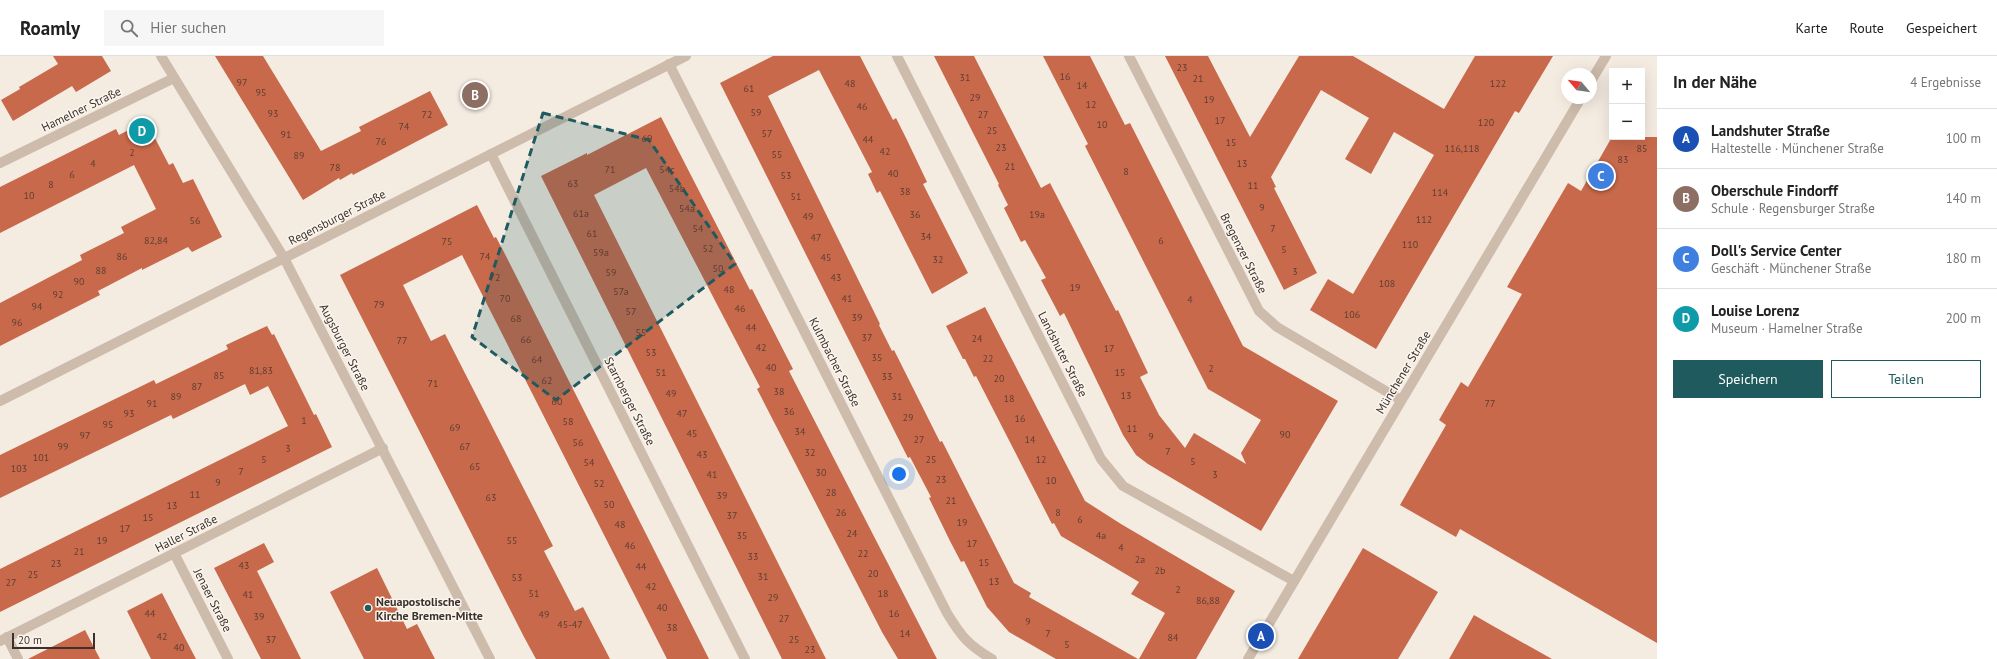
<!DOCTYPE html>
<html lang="de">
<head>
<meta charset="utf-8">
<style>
	:root { --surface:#fff; --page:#f6f6f6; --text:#222; --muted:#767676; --line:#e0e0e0; --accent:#1f5a5e }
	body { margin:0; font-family:"PT Sans",sans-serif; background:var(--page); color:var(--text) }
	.controls { position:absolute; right:12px; top:12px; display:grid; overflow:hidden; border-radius:0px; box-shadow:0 4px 16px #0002 }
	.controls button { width:36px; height:36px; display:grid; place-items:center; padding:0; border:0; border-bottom:1px solid var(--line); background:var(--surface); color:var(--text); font:20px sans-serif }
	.compass { position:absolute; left:1561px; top:12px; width:36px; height:36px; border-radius:50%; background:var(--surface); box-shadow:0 4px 16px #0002; rotate:299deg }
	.scale { position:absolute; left:12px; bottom:10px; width:83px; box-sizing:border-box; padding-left:4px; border:2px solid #3b302b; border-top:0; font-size:11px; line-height:14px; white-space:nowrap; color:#3b302b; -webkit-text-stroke:3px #fbf5ee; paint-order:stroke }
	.you { position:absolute; left:899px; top:418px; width:14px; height:14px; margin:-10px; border:3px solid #fff; border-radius:50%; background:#1a73e8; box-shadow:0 0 0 6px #1a73e833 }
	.badge { display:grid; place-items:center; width:26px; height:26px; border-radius:50%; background:var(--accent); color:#fff; font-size:13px; font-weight:700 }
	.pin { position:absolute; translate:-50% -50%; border:2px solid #fff; box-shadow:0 1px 4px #0006 }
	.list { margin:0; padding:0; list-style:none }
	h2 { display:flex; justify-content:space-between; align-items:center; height:52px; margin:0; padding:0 16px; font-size:17px }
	h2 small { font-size:13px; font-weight:400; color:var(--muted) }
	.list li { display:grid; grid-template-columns:26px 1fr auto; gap:12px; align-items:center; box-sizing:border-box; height:60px; padding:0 16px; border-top:1px solid var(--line) }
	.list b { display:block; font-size:15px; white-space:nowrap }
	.list p { margin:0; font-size:13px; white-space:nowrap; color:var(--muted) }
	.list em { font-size:13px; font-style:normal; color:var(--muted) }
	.actions { display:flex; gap:8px; padding:12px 16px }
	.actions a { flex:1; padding:9px 0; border:1px solid var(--accent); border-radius:0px; text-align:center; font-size:14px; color:var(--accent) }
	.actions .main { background:var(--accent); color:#fff }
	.icon { flex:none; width:22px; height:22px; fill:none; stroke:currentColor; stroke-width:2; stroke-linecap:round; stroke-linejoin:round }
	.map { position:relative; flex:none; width:1657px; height:603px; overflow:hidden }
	header { display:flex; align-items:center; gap:24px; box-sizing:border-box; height:56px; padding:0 20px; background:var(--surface); border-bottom:1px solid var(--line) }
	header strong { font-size:19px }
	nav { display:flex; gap:22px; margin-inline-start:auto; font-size:14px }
	.search { width:280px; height:36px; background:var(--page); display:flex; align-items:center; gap:10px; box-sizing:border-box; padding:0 14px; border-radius:0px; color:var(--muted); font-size:15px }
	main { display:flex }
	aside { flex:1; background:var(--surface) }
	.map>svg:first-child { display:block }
	.building { fill:#c8694b }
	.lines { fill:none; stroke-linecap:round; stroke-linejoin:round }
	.minor { stroke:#cdbbac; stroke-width:10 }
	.marked { fill:#1f5a5e; fill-opacity:0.2; stroke:#1f5a5e; stroke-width:3; stroke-dasharray:8 5; stroke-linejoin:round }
	.poi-dot { fill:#1f5a5e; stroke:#fbf5ee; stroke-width:1.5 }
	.labels { text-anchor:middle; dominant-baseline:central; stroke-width:3; stroke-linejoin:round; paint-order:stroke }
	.number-label { font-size:10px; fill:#5e3e33 }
	.street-label { font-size:12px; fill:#3b302b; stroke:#fbf5ee }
	.poi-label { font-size:12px; font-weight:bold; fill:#3b302b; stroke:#fbf5ee; text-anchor:start }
</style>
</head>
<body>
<header>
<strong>Roamly</strong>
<div class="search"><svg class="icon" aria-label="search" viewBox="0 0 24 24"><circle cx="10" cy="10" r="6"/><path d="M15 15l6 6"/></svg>Hier suchen</div>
<nav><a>Karte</a><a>Route</a><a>Gespeichert</a></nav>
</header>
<main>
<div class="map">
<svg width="1657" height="603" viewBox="0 0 1657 603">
	<rect width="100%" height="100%" fill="#f4ebe1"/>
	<g class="building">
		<path d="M53 0H102L111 15 76 36 72 30 13 65 1 44 20 33 19 31 58 8Z"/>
		<path d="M215 0H263L321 95 361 75 359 71 430 35 448 69 353 119 352 117 340 124 339 122 303 144Z"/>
		<path d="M773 0H860L893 64 896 62 907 84 927 126 923 128 968 217 932 238 880 135 877 137 868 118 872 116 819 14 768 40 880 268 879 269 892 295 894 294 940 386 942 385 1014 527 1031 537 1029 541 1138 603H1056L1009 576 987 551 964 505 961 506 950 485 929 442 931 441 910 401 908 402 720 27Z"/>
		<path d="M934 0H974L1041 132 1050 127 1116 255 1118 254 1148 317 1140 321 1159 359 1185 392 1194 377 1246 408 1241 397 1261 364 1208 333 1085 90 1088 88 1043 0H1090L1125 69 1130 67 1243 290 1338 345 1261 475 1148 408 1136 399 1123 379 1064 257 1060 260 1041 224 1046 222 1025 184 1021 186 1004 152 1008 149 998 129 999 128Z"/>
		<path d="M1165 0H1208L1250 81 1299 0H1353L1444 53 1475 0H1553L1519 57 1515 55 1376 293 1310 254 1328 223 1353 238 1434 99 1394 76 1371 118 1345 103 1369 62 1321 34 1271 121 1276 131 1274 132 1317 217 1284 234Z"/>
		<path d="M661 61 750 234 752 233 793 313 789 315 937 603H898L882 576 757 333 760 331 646 112 594 139 826 603H782L541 120 587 97V99Z"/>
		<path d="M146 65 169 109 173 107 183 127 193 123 222 181 192 196 188 191 142 214V212L98 235 100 239 0 290V247L82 204 80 199 124 177 121 171 156 153 134 109 0 177V131L116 73 119 79Z"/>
		<path d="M1612 81H1657V587L1460 473 1456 481 1400 449 1446 369 1439 364 1461 326 1468 331 1522 238 1507 231 1568 127 1581 135Z"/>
		<path d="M477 149 494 182 496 181 507 202 709 603H667L462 199 403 229 431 285 445 278 553 490 544 495 575 555 583 551 610 603H536L524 581 340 219Z"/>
		<path d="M985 251 1085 445 1121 468 1235 535 1196 603H1139L1165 557 1131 538 1139 526 1061 480 1054 467 1052 468 976 320 974 321 965 303H963L946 270Z"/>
		<path d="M267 270 272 279 274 278 314 359 316 358 332 391 0 556V513L288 370 268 330 250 339 245 328 173 363 171 359 0 442V399L154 324 156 328 228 293 226 289Z"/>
		<path d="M264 487 274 506 257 515 301 603H261L214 512Z"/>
		<path d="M1363 492 1438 536 1398 603H1298Z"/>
		<path d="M377 512 407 573 417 568 435 603H364L330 536Z"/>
		<path d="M162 537 185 582 196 603H151L127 555Z"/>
		<path d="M1474 559 1493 570 1552 603H1449Z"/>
		<path d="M85 574 100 603H28Z"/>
	</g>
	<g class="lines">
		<g class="minor">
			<path d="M161 0 284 202 490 603"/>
			<path d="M897 0 1101 403 1123 430 1294 525"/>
			<path d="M1129 0 1259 255 1277 271 1401 344"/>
			<path d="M669 8 947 557C961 580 968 589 992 603"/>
			<path d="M1591 25 1606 0"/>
			<path d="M491 98 745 603"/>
			<path d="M0 107 174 22"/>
			<path d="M0 345 686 0"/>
			<path d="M174 497 228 603"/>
			<path d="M7 581 18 603"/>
			<path d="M0 585 383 392"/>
			<path d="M1248 603 1581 42"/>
		</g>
	</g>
	<path class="marked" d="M543 57 649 84 735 208 556 344 472 281Z"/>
	<circle class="poi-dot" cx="368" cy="552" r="4"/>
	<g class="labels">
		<g class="number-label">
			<text x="1182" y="11">23</text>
			<text x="1065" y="20">16</text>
			<text x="965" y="21">31</text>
			<text x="1198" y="22">21</text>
			<text x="242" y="26">97</text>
			<text x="850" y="27">48</text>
			<text x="1498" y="27">122</text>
			<text x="1082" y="29">14</text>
			<text x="749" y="32">61</text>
			<text x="261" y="36">95</text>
			<text x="975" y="41">29</text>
			<text x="1209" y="43">19</text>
			<text x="1091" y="48">12</text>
			<text x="862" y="50">46</text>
			<text x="756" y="56">59</text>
			<text x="273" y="57">93</text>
			<text x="427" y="58">72</text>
			<text x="983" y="58">27</text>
			<text x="1220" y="64">17</text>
			<text x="1486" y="66">120</text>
			<text x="1102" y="68">10</text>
			<text x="404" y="70">74</text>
			<text x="992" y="74">25</text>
			<text x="767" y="77">57</text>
			<text x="286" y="78">91</text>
			<text x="647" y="82">69</text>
			<text x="868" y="83">44</text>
			<text x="381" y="85">76</text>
			<text x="1231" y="86">15</text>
			<text x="1001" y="91">23</text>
			<text x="1462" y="92">116,118</text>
			<text x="1642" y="92">85</text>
			<text x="885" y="95">42</text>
			<text x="132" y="96">2</text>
			<text x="777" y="98">55</text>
			<text x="299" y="99">89</text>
			<text x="1623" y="103">83</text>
			<text x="93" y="107">4</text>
			<text x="1242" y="107">13</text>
			<text x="1010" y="110">21</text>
			<text x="335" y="111">78</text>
			<text x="610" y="113">71</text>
			<text x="667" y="113">54c</text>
			<text x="1126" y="115">8</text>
			<text x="893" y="117">40</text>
			<text x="72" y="118">6</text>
			<text x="786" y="119">53</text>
			<text x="573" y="127">63</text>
			<text x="51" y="128">8</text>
			<text x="1253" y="129">11</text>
			<text x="677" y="132">54b</text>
			<text x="905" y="135">38</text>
			<text x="1440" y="136">114</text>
			<text x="29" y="139">10</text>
			<text x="796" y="140">51</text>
			<text x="1262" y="151">9</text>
			<text x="687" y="152">54a</text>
			<text x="581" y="157">61a</text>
			<text x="915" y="158">36</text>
			<text x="1037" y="158">19a</text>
			<text x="808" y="160">49</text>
			<text x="1424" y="163">112</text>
			<text x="195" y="164">56</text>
			<text x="698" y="172">54</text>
			<text x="1273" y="172">7</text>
			<text x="592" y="177">61</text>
			<text x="926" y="180">34</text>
			<text x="816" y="181">47</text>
			<text x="156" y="184">82,84</text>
			<text x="1161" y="184">6</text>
			<text x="447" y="185">75</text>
			<text x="1410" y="188">110</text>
			<text x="708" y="192">52</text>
			<text x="1284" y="193">5</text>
			<text x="601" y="196">59a</text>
			<text x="122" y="200">86</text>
			<text x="485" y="200">74</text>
			<text x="826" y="201">45</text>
			<text x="938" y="203">32</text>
			<text x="718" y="212">50</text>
			<text x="101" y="214">88</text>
			<text x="1295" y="215">3</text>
			<text x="611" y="216">59</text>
			<text x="495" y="221">72</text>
			<text x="836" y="221">43</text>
			<text x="79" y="225">90</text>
			<text x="1387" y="227">108</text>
			<text x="1075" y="231">19</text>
			<text x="729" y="233">48</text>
			<text x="621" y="235">57a</text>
			<text x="58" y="238">92</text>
			<text x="505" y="242">70</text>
			<text x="847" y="242">41</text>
			<text x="1190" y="243">4</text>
			<text x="379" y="248">79</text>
			<text x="37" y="250">94</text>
			<text x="740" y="252">46</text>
			<text x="631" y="255">57</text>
			<text x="1352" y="258">106</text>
			<text x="857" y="261">39</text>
			<text x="516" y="262">68</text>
			<text x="17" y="266">96</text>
			<text x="751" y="271">44</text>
			<text x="641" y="276">55</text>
			<text x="867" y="281">37</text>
			<text x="977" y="282">24</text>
			<text x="526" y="283">66</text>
			<text x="402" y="284">77</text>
			<text x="761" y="291">42</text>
			<text x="1109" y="292">17</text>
			<text x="651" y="296">53</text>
			<text x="877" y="301">35</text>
			<text x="988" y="302">22</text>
			<text x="537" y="303">64</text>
			<text x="771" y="311">40</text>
			<text x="1211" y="312">2</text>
			<text x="261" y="314">81,83</text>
			<text x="661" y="316">51</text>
			<text x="1120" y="316">15</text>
			<text x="219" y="319">85</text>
			<text x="887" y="320">33</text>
			<text x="999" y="322">20</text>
			<text x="547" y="324">62</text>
			<text x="433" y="327">71</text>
			<text x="197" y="330">87</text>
			<text x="779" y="335">38</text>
			<text x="671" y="337">49</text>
			<text x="1126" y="339">13</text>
			<text x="176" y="340">89</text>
			<text x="897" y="340">31</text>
			<text x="1009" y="342">18</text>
			<text x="557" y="345">60</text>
			<text x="152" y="347">91</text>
			<text x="1490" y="347">77</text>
			<text x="789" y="355">36</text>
			<text x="129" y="357">93</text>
			<text x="682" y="357">47</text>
			<text x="908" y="361">29</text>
			<text x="1020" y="362">16</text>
			<text x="304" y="364">1</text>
			<text x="568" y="365">58</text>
			<text x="108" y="368">95</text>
			<text x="455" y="371">69</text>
			<text x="1132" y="372">11</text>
			<text x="800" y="375">34</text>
			<text x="692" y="377">45</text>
			<text x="1285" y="378">90</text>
			<text x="85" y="379">97</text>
			<text x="1151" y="380">9</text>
			<text x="919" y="383">27</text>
			<text x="1030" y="383">14</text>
			<text x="578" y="386">56</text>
			<text x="63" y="390">99</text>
			<text x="465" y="390">67</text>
			<text x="288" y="392">3</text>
			<text x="1168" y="395">7</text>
			<text x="810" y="396">32</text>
			<text x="702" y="398">43</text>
			<text x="41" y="401">101</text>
			<text x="264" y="403">5</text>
			<text x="931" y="403">25</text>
			<text x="1041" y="403">12</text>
			<text x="1193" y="405">5</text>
			<text x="589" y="406">54</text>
			<text x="475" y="410">65</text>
			<text x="19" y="412">103</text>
			<text x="241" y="415">7</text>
			<text x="821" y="416">30</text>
			<text x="712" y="418">41</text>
			<text x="1215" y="418">3</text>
			<text x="941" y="423">23</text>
			<text x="1051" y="424">10</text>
			<text x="218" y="426">9</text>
			<text x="599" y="427">52</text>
			<text x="831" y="436">28</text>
			<text x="195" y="438">11</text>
			<text x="722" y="439">39</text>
			<text x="491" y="441">63</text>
			<text x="951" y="444">21</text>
			<text x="609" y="448">50</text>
			<text x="172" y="449">13</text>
			<text x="841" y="456">26</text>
			<text x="1058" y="456">8</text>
			<text x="732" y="459">37</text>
			<text x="148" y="461">15</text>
			<text x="1080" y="463">6</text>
			<text x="962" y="466">19</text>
			<text x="620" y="468">48</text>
			<text x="125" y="472">17</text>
			<text x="852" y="477">24</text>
			<text x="742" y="479">35</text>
			<text x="1101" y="479">4a</text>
			<text x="102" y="484">19</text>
			<text x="512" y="484">55</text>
			<text x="972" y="487">17</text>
			<text x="630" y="489">46</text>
			<text x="1121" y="491">4</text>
			<text x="79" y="495">21</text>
			<text x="863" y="497">22</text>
			<text x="753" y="500">33</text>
			<text x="1140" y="503">2a</text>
			<text x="984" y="506">15</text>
			<text x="56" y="507">23</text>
			<text x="244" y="509">43</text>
			<text x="641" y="510">44</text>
			<text x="1160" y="514">2b</text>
			<text x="873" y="517">20</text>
			<text x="33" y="518">25</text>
			<text x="763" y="520">31</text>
			<text x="517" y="521">53</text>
			<text x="994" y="525">13</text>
			<text x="11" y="526">27</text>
			<text x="651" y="530">42</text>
			<text x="1178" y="533">2</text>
			<text x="534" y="537">51</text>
			<text x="883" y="537">18</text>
			<text x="248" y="538">41</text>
			<text x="773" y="541">29</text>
			<text x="1208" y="544">86,88</text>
			<text x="662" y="551">40</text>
			<text x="150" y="557">44</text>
			<text x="894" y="557">16</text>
			<text x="544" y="558">49</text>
			<text x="259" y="560">39</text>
			<text x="784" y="562">27</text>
			<text x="1028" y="565">9</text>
			<text x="570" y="568">45-47</text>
			<text x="672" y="571">38</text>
			<text x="905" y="577">14</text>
			<text x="1048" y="577">7</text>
			<text x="162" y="580">42</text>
			<text x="1173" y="581">84</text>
			<text x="271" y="583">37</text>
			<text x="794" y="583">25</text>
			<text x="1067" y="588">5</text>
			<text x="179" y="591">40</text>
			<text x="810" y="593">23</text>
		</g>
		<g class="street-label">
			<text transform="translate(81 53) rotate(-26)">Hamelner Straße</text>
			<text transform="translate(337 161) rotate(-27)">Regensburger Straße</text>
			<text transform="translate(1244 197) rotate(63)">Bregenzer Straße</text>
			<text transform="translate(345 291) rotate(63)">Augsburger Straße</text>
			<text transform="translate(1063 298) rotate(63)">Landshuter Straße</text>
			<text transform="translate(835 306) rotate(63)">Kulmbacher Straße</text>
			<text transform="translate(1403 316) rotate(-59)">Münchener Straße</text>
			<text transform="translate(630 345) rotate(63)">Starnberger Straße</text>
			<text transform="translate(186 477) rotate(-27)">Haller Straße</text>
			<text transform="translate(213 544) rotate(63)">Jenaer Straße</text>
		</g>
		<g class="poi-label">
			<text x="376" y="545">Neuapostolische<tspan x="376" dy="14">Kirche Bremen-Mitte</tspan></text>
		</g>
	</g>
</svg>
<div class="controls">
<button>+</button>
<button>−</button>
</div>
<svg class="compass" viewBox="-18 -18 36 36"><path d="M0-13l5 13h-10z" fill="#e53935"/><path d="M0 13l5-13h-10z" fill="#767676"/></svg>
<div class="scale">20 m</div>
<div class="you"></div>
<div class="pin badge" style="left:1261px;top:580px;background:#1a4fb4">A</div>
<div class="pin badge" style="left:475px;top:39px;background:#8d6e63">B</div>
<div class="pin badge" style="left:1601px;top:120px;background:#3f7fe0">C</div>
<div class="pin badge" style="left:142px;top:75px;background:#0f9aa8">D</div>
</div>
<aside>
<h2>In der Nähe<small>4 Ergebnisse</small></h2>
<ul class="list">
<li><span class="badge" style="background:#1a4fb4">A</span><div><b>Landshuter Straße</b><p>Haltestelle · Münchener Straße</p></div><em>100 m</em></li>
<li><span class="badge" style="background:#8d6e63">B</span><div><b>Oberschule Findorff</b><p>Schule · Regensburger Straße</p></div><em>140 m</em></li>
<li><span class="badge" style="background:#3f7fe0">C</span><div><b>Doll's Service Center</b><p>Geschäft · Münchener Straße</p></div><em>180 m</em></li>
<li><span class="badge" style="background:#0f9aa8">D</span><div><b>Louise Lorenz</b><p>Museum · Hamelner Straße</p></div><em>200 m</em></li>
</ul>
<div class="actions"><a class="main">Speichern</a><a>Teilen</a></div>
</aside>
</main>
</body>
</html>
